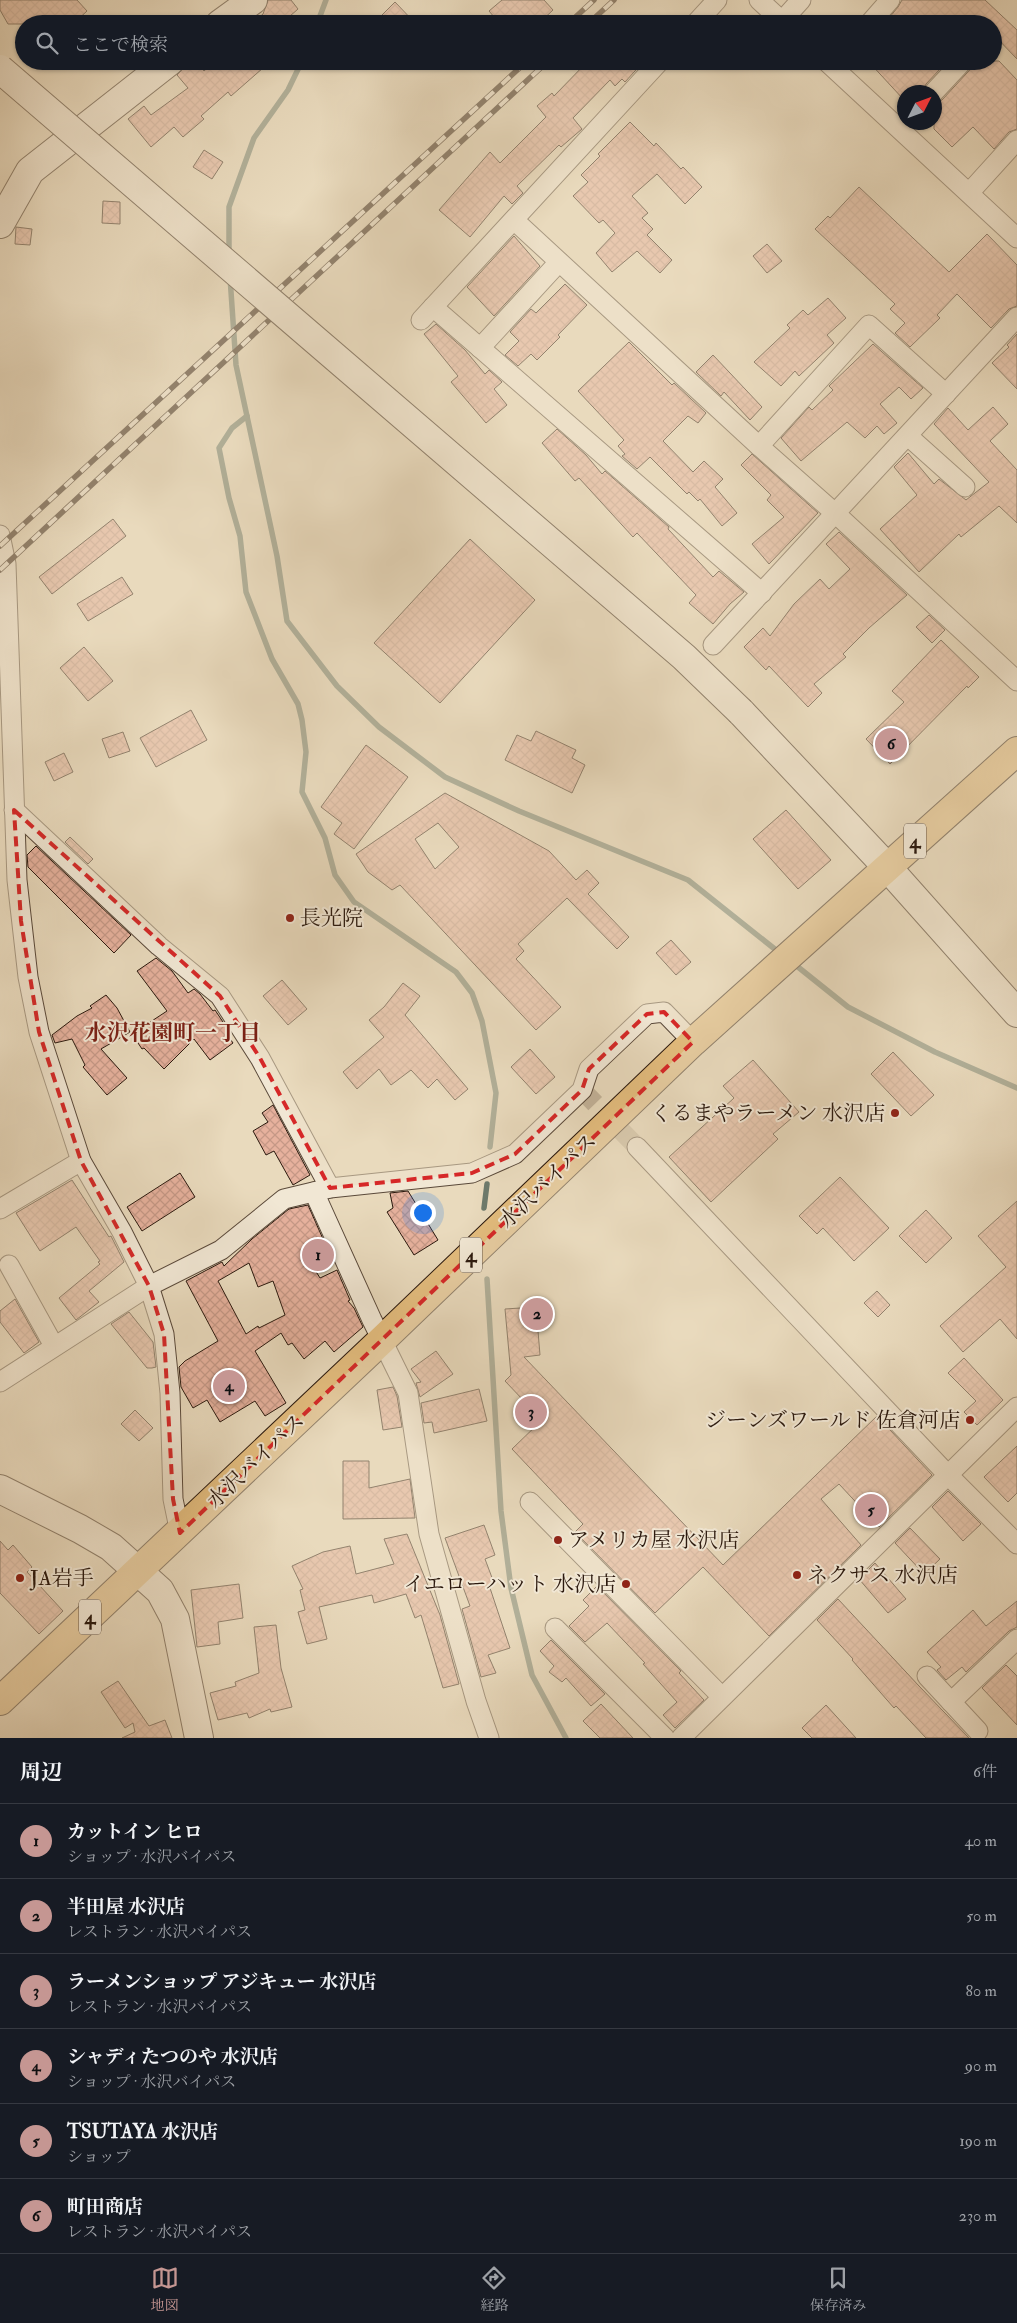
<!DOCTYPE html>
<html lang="ja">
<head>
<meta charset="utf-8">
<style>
	:root { --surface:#171b24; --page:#20242c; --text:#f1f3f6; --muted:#9ea1a6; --line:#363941; --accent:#c59692 }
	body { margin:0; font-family:"IM FELL Double Pica","Noto Serif JP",serif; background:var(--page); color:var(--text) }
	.compass { position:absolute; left:897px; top:85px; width:45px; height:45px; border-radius:50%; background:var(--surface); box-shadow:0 1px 4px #0004; rotate:48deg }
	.you { position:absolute; left:422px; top:1212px; width:18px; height:18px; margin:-12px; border:4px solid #fff; border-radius:50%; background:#1a73e8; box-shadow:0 0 0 8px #1a73e833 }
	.badge { display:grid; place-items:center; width:32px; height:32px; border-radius:50%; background:var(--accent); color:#111; font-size:16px; font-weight:700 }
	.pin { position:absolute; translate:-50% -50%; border:2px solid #fff; box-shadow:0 1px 5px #0006 }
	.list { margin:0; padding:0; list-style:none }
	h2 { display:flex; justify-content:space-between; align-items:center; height:65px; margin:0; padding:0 20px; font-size:21px }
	h2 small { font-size:16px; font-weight:400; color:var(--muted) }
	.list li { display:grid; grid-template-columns:32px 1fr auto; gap:15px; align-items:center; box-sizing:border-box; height:75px; padding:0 20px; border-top:1px solid var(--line) }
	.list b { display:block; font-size:19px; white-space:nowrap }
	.list p { margin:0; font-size:16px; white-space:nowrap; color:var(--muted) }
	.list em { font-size:16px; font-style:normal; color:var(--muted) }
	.icon { flex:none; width:28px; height:28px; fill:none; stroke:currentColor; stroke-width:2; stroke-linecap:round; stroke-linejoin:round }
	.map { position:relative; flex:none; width:1017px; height:1738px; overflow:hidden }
	.search { position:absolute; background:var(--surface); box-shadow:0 1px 4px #0004; left:15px; right:15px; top:15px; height:55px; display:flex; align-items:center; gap:12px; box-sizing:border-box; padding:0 18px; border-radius:28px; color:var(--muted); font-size:19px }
	.sheet { height:515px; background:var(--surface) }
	nav { display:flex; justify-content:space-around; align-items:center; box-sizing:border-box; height:70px; border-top:1px solid var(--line); background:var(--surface); font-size:14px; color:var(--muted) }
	nav a { display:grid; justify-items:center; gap:2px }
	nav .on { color:var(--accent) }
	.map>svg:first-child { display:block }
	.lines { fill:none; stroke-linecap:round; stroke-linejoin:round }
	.stream { stroke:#6d7a6c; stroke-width:5.5 }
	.building { fill:url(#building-cross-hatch); stroke:#2b190e; fill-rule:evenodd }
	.street-tunnel { stroke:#c3b39a; stroke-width:19; stroke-dasharray:19 9; stroke-linecap:butt }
	.street-casing { stroke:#5a493a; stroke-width:21 }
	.secondary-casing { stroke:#2b190e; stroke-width:30 }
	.highway-casing { stroke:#2b190e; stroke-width:30 }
	.street { stroke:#f1e7d4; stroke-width:19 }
	.secondary { stroke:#f1e7d4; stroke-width:28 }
	.highway { stroke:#e4bd7e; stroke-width:28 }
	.rail-casing { stroke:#2b190e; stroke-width:5.5 }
	.rail { stroke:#f1e7d4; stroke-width:4; stroke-dasharray:11; stroke-linecap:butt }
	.secondary-bridge-casing { stroke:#2b190e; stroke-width:30; stroke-linecap:butt }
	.secondary-bridge { stroke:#f1e7d4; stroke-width:28 }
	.marked { fill:none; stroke:#d62828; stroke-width:4; stroke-dasharray:10 6; stroke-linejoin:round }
	.poi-dot { fill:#8f2418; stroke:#f1e7d4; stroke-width:2 }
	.labels { text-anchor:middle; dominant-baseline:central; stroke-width:4; stroke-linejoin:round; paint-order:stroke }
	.shield { fill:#f1e7d4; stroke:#665749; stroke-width:1 }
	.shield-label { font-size:20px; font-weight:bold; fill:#2b190e }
	.poi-label { font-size:21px; fill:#2b190e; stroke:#f1e7d4; text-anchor:start }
	.street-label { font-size:21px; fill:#2b190e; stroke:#f1e7d4 }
	.neighbourhood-label { font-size:22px; font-weight:bold; fill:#7a1f14; stroke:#f1e7d4 }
</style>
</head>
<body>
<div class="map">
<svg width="1017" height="1738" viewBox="0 0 1017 1738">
	<defs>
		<pattern id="building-cross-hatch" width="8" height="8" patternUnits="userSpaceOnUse" patternTransform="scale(1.25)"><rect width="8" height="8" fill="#e6b19d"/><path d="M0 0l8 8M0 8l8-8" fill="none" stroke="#c59886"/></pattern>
	</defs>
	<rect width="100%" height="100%" fill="#e9dabd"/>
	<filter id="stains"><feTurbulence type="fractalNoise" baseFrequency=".004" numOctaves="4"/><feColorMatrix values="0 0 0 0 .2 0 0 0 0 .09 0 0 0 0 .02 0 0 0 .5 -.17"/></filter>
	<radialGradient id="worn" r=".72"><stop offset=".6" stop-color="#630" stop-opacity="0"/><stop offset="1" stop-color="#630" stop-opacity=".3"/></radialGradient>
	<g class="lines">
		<g class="stream">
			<path d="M317 24 326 0"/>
			<path d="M229 256V207L254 138 288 90 302 61"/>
			<path d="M230 277 236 365 277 556 287 621 337 686 379 727 445 777 519 811 688 880 781 954"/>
			<path d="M247 416 232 428 219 448 229 498 240 536 246 592 272 659 298 704 302 720 306 752 302 792 325 838 335 875 354 902 456 972 472 993 482 1021 496 1093 490 1147"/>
			<path d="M793 963 848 1007 935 1052 1017 1088"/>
			<path d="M484 1208 487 1184"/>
			<path d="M487 1279 501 1511 511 1588 532 1675 566 1738"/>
		</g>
	</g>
	<g class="building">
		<path d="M0 0H77L87 11 73 24H8L0 10Z"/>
		<path d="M268 0H291L298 9 281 24H251L263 14Z"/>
		<path d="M502 0H544L553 10 538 24H500L489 11Z"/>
		<path d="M902 0H985L1017 30V59L993 34V24H884L898 7Z"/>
		<path d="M395 2 416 24H373Z"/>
		<path d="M185 61H196L204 71 215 61H271L231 96 228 92 201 116 204 119 183 137 174 127 151 147 128 119 144 106 151 115 188 88 177 75 184 67Z"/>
		<path d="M588 61H644L625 82 622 79 615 86 610 80 573 118 582 129 561 147 559 145 517 186 523 193 512 204 504 196 470 237 439 210 490 152 500 163 546 117 537 106 552 93 554 96Z"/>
		<path d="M868 61H934L941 68 926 84 923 92H904V100Z"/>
		<path d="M978 61H999L1017 80V129L1009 132 994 149 973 127 952 147 934 129V103L942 100Z"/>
		<path d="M630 122 654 146 656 143 681 169 683 167 702 187 685 204 657 174 632 196 648 213 642 218 653 229 647 235 672 260 660 273 637 251 612 272 596 253 615 233 603 220 599 223 573 196 588 182 581 175 600 156 598 154Z"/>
		<path d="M204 150 223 162 212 179 193 167Z"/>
		<path d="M859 187 949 272 987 234 1017 265V306L1009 309 991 328 957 294 937 315 940 318 910 347 895 333 905 323 890 309 895 304 815 229 828 216 830 218Z"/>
		<path d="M103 201 120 202V224L102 223Z"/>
		<path d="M16 227 32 229 30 245 15 244Z"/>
		<path d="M514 236 540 266 494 316 467 287Z"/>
		<path d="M767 244 782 261 767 273 753 256Z"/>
		<path d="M565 284 587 305 558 335 560 337 537 360 531 354 518 366 505 355 519 341 510 332 531 309 536 313Z"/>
		<path d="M828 298 846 318 827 335 834 343 799 376 795 371 781 386 754 362 790 328 787 325 803 310 808 315Z"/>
		<path d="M436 324 465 350 485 374 489 370 502 382 494 389 507 405 486 423 451 382 458 376 424 334Z"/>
		<path d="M1017 334V389L992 363 1009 347 1007 345Z"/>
		<path d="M629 342 672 385 674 383 706 413 698 423 688 416 663 441 693 472 704 461 723 479 715 487 737 513 722 526 700 499 698 501 689 492 687 494 650 457 637 469 622 456 625 454 618 446 624 440 578 391Z"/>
		<path d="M873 344 923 388 911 399 899 387 880 404 897 423 884 434 877 426 865 438 847 422 801 461 781 438 809 407 812 410 833 390 829 386Z"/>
		<path d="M713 355 762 407 750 420 724 392 721 396 696 372Z"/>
		<path d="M993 407 1008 424 990 441 1017 470V523L999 506 961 537 959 534 919 572 880 529 917 495 894 467 908 453 934 484 939 479 966 500 989 482 934 424 948 408 968 430Z"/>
		<path d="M557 429 586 455 602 474 605 471 669 527 668 529 713 577 719 571 744 592 730 604 713 624 689 603 696 595 637 533 633 537 579 478 575 481 542 443Z"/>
		<path d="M752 454 818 513 769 564 752 544 784 517 767 500 771 495 741 465Z"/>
		<path d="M113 519 126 536 52 594 39 577Z"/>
		<path d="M839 532 907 595 869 628 843 654 846 657 814 684 822 693 808 707 769 666 766 670 744 647 763 628 770 636 794 604 820 579 829 589 850 569 826 544Z"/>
		<path d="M470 539 535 600 440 703 374 643Z"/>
		<path d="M122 577 133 594 88 621 77 604Z"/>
		<path d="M929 615 945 630 932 643 916 627Z"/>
		<path d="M941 640 979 677 968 688 967 686 890 764 866 739 904 702 892 691Z"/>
		<path d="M84 647 113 681 88 701 60 668Z"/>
		<path d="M191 710 207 740 156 767 140 738Z"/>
		<path d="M536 731 576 750 572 758 585 765 572 793 505 760 517 735 531 741Z"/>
		<path d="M123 732 130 751 109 758 102 739Z"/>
		<path d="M366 745 408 777 354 849 334 834 342 823 321 807Z"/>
		<path d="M64 753 73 772 54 781 45 762Z"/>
		<path d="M445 793 549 851 576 880 587 870 599 883 588 894 629 937 617 949 567 898 518 944 524 951 516 959 561 1007 536 1030 400 885 392 890 368 872 356 854ZM438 823 459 847 435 869 415 839Z"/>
		<path d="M786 810 831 860 798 889 753 839Z"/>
		<path d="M70 837 93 859 88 864 65 842Z"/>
		<path d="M36 846 131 935 114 953 28 867 27 855Z"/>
		<path d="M671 940 691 962 676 975 656 953Z"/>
		<path d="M156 958 172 971 188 993 194 989 200 994 213 1011 215 1010 229 1031 226 1033 233 1043 210 1060 194 1039 164 1069 144 1048 142 1049 132 1034 167 1011 137 971Z"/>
		<path d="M282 980 307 1009 288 1025 263 996Z"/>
		<path d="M403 983 420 996 405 1015 468 1089 455 1100 437 1079 428 1088 411 1070 391 1085 379 1069 357 1089 343 1072 384 1037 369 1020 384 1007Z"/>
		<path d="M106 995 117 1008 130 1032 101 1049 127 1078 107 1095 83 1067 85 1065 72 1039 55 1043 52 1035 77 1016 92 1008 90 1006Z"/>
		<path d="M530 1049 555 1077 536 1094 511 1067Z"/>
		<path d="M893 1052 934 1095 911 1116 871 1074Z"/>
		<path d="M753 1060 799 1112 773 1134 778 1139 711 1202 669 1157 734 1098 723 1086Z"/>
		<path d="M273 1105 310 1175 293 1185 274 1151 266 1155 253 1131 268 1122 262 1113Z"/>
		<path d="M180 1173 195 1197 142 1231 127 1207Z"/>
		<path d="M840 1177 889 1228 854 1261 823 1228 817 1234 799 1216Z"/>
		<path d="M72 1180 109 1237 111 1236 124 1262 89 1291 99 1302 76 1320 59 1298 100 1264 98 1262 100 1261 76 1227 40 1251 16 1213Z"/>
		<path d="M408 1191 438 1240 414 1255 387 1212 393 1208 390 1193Z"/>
		<path d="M1017 1201V1339L1000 1319 963 1352 940 1326 1006 1267 978 1236Z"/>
		<path d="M308 1205 323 1239 304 1252 320 1278 337 1270 350 1300 348 1301 354 1308 363 1327 334 1352 325 1341 304 1359 292 1343 288 1345 281 1333 255 1351 286 1403 265 1416 255 1401 220 1422 207 1400 193 1408 181 1387 179 1367 185 1361 218 1341 186 1281 222 1262 224 1266 252 1239 289 1209ZM249 1263 258 1287 273 1281 285 1315 259 1328 258 1326 246 1334 218 1281Z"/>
		<path d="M926 1210 952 1238 926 1263 899 1236Z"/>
		<path d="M877 1291 890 1305 878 1317 864 1303Z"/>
		<path d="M15 1299 39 1342 24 1353 0 1322V1311Z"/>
		<path d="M536 1307 540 1355 524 1357 723 1565 877 1416 932 1475 879 1527 839 1484 821 1499 861 1545 769 1636 703 1567 655 1613 575 1532 583 1524 512 1449 542 1420 505 1381 511 1375 505 1309Z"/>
		<path d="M129 1312 153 1342 156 1367 152 1368H147L111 1324Z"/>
		<path d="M436 1351 453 1374 420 1397 416 1383 421 1382 411 1369Z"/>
		<path d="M964 1358 1003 1400 977 1425 964 1412 976 1401 948 1373Z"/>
		<path d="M393 1387 397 1396 402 1427 383 1430 377 1390Z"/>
		<path d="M479 1389 487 1421 434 1433 432 1422 424 1423 421 1403Z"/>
		<path d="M135 1410 153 1428 139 1441 121 1424Z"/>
		<path d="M1017 1446V1493L1008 1502 984 1477Z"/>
		<path d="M343 1461H369V1488L410 1479 415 1518 343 1519Z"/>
		<path d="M948 1491 981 1524 963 1541 932 1507Z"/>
		<path d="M484 1525 495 1555 485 1559 494 1583 489 1585 510 1648 488 1655 496 1673 481 1677 462 1609 470 1606 445 1538Z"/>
		<path d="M910 1528 940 1559 924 1574 895 1543Z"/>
		<path d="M407 1534 440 1615 459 1684 443 1688 421 1615 415 1618 406 1594 374 1603 372 1595 319 1607 327 1639 307 1644 298 1612 305 1610 300 1590 303 1589 292 1566 323 1552 350 1546 356 1574 394 1564 384 1539Z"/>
		<path d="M0 1541 8 1550 13 1545 32 1567 27 1572 63 1611 39 1634 0 1593Z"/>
		<path d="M875 1563 906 1599 888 1613 859 1579Z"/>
		<path d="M239 1584 243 1618 218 1622 220 1644 197 1647 191 1590Z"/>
		<path d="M597 1586 681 1671 679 1673 704 1700 675 1728 663 1715 677 1702 643 1664 645 1663 607 1623 585 1642 569 1626 589 1606 583 1600Z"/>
		<path d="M838 1599 919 1686 969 1738H926L896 1706 894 1708 852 1660 853 1659 817 1620Z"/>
		<path d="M1017 1601V1627L1009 1631 966 1672 962 1667 946 1680 937 1670 941 1667 927 1652 973 1610 986 1626Z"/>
		<path d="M276 1625 281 1668 292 1707 271 1712 270 1709 249 1718 247 1713 218 1720 210 1693 236 1686 235 1682 259 1673 254 1627Z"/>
		<path d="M551 1640 605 1694 591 1706 566 1678 562 1682 549 1672 554 1666 540 1651Z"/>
		<path d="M1006 1665 1017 1676V1725L982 1688Z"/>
		<path d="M118 1681 149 1726 165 1720 172 1738H122L135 1732 133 1723 125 1728 101 1692Z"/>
		<path d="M601 1704 633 1738H600L583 1721Z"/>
		<path d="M826 1705 856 1738H812L802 1728Z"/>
	</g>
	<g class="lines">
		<path class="street-tunnel" d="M582 1090 637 1147"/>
		<defs>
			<g id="street">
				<path d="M759 0 785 24"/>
				<path d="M782 21 801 0"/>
				<path d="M695 24 717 0"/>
				<path d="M869 24 890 0"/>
				<path d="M826 61 1017 238"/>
				<path d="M934 92 963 61"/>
				<path d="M969 193 1017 140"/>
				<path d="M514 220 759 446"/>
				<path d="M433 307 762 593"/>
				<path d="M421 320 660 61"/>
				<path d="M480 348 559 262"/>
				<path d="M946 394 869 325 759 446 836 514 1017 681"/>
				<path d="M908 436 965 487"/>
				<path d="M0 535 6 564 17 880 28 977 39 1032 81 1161 122 1232 149 1286 164 1334 170 1393 173 1499 180 1533"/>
				<path d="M713 645 1017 317"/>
				<path d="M14 810 159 946 220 996 260 1058 330 1188"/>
				<path d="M637 1147 947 1474 1017 1544"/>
				<path d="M314 1192 372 1320 408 1393 429 1534 476 1701 489 1738"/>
				<path d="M0 1209 81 1161"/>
				<path d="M9 1265 54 1346"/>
				<path d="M0 1382 149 1286 221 1250 284 1199 330 1188 472 1173 515 1154 582 1090 589 1069 647 1014 664 1012 693 1042"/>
				<path d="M530 1502 722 1697"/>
				<path d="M555 1628 665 1738"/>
				<path d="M927 1676 978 1731"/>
				<path d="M951 1702 1017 1639"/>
				<path d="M681 1738 1017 1407"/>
			</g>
			<g id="secondary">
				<path d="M220 24 253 0"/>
				<path d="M0 224 30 171 170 61"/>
				<path d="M741 712 887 867 1017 1013"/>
				<path d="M0 1489 80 1529 111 1547 160 1591 175 1619 199 1738"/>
			</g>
			<path id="highway" d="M0 1701 382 1340 693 1042 1017 751"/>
		</defs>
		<use href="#street" class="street-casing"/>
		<use href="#secondary" class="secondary-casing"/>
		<use href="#highway" class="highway-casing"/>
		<use href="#street" class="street"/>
		<use href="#secondary" class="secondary"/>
		<use href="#highway" class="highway"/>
		<defs>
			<g id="rail">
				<path d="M568 24 594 0"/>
				<path d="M588 24 614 0"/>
				<path d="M0 546 527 61"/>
				<path d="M0 570 548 61"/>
			</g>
		</defs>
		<use href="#rail" class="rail-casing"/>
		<use href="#rail" class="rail"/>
		<defs>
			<path id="secondary-bridge" d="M0 69 684 657 741 712"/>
		</defs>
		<use href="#secondary-bridge" class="secondary-bridge-casing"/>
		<use href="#secondary-bridge" class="secondary-bridge"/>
	</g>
	<path d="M0 0H1017V1738H0ZM14 810 220 996 260 1058 330 1188 472 1173 515 1154 582 1090 589 1069 647 1014 664 1012 693 1042 180 1533 173 1499 164 1334 149 1286 81 1161 39 1032 21 921Z" fill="#e9dabd" fill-opacity=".55" fill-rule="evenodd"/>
	<path class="marked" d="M14 810 220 996 260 1058 330 1188 472 1173 515 1154 582 1090 589 1069 647 1014 664 1012 693 1042 180 1533 173 1499 164 1334 149 1286 81 1161 39 1032 21 921Z"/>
	<g class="poi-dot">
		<circle cx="290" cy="918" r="5"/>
		<circle cx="895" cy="1113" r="5"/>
		<circle cx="970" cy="1420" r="5"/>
		<circle cx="558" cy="1540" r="5"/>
		<circle cx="797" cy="1575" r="5"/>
		<circle cx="20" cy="1578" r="5"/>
		<circle cx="626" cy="1584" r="5"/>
	</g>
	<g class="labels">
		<g class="shield">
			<rect x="904" y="823.5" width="22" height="35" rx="4"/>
			<rect x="460" y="1237.5" width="22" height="35" rx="4"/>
			<rect x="79" y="1599.5" width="22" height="35" rx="4"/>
		</g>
		<g class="shield-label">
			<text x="915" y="841">4</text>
			<text x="471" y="1255">4</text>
			<text x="90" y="1617">4</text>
		</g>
		<g class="poi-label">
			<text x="300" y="918">長光院</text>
			<text x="885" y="1113" text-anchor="end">くるまやラーメン 水沢店</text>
			<text x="960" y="1420" text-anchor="end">ジーンズワールド 佐倉河店</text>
			<text x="568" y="1540">アメリカ屋 水沢店</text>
			<text x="807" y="1575">ネクサス 水沢店</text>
			<text x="30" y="1578">JA岩手</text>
			<text x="616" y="1584" text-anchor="end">イエローハット 水沢店</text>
		</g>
		<g class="street-label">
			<text transform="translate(548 1181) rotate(-44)">水沢バイパス</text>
			<text transform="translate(256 1461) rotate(-44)">水沢バイパス</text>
		</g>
		<g class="neighbourhood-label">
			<text x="173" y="1033">水沢花園町一丁目</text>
		</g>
	</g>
	<rect width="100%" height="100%" filter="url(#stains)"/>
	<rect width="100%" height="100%" fill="url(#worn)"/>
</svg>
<svg class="compass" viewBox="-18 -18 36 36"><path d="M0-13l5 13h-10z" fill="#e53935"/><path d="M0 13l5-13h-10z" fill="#9ea1a6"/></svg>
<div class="you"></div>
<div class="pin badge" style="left:318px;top:1255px">1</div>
<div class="pin badge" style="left:537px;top:1314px">2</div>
<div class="pin badge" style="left:531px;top:1412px">3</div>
<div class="pin badge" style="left:229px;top:1386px">4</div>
<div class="pin badge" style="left:871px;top:1510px">5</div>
<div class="pin badge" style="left:891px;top:744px">6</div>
<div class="search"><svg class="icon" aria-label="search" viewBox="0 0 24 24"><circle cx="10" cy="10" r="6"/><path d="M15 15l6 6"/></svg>ここで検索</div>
</div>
<section class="sheet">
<h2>周辺<small>6件</small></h2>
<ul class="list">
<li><span class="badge">1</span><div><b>カットイン ヒロ</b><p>ショップ · 水沢バイパス</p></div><em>40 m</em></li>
<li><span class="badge">2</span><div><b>半田屋 水沢店</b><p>レストラン · 水沢バイパス</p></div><em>50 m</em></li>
<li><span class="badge">3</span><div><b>ラーメンショップ アジキュー 水沢店</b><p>レストラン · 水沢バイパス</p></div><em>80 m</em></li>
<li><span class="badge">4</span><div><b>シャディたつのや 水沢店</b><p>ショップ · 水沢バイパス</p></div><em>90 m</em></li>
<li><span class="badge">5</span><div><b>TSUTAYA 水沢店</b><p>ショップ</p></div><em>190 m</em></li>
<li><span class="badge">6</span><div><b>町田商店</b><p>レストラン · 水沢バイパス</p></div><em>230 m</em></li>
</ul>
</section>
<nav>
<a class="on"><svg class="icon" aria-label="map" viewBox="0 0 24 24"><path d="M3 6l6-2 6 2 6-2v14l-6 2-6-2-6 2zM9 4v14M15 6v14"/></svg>地図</a>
<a><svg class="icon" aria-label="directions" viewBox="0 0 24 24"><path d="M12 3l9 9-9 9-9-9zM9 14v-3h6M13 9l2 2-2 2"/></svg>経路</a>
<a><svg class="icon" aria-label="saved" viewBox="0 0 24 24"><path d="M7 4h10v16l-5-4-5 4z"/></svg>保存済み</a>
</nav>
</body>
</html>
